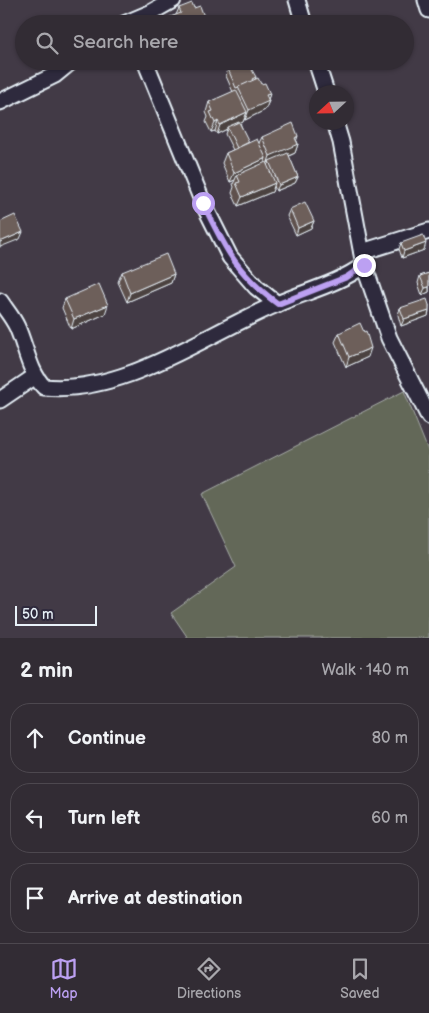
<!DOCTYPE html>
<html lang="en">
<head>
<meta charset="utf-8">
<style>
	:root { --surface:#322c34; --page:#3d3840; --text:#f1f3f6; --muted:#a8a7ac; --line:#4d484f; --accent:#bca0f2 }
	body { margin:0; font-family:"Balsamiq Sans",sans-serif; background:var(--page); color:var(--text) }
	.compass { position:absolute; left:309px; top:85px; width:45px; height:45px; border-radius:50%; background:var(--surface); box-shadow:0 1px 4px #0004; rotate:248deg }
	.scale { position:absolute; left:15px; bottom:12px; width:82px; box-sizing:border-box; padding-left:5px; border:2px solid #e8f1f8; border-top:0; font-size:14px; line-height:18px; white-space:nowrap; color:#e8f1f8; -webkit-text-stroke:4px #2f2a3d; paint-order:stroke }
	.stop { position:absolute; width:15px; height:15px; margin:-11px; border:4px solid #bca0f2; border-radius:50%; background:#fff }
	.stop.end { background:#bca0f2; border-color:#fff; box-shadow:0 1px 5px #0008 }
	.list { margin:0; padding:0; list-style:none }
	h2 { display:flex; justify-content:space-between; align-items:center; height:65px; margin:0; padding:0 20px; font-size:21px }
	h2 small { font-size:16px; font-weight:400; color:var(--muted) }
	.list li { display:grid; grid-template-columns:32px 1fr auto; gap:15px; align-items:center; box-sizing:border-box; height:70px; margin:0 10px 10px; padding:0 10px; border:1px solid var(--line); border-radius:20px }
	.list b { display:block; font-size:19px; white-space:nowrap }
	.list em { font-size:16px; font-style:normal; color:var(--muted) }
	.icon { flex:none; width:28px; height:28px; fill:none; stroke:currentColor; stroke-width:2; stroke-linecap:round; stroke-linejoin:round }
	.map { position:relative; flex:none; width:429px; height:638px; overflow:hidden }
	.search { position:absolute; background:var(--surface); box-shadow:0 1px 4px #0004; left:15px; right:15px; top:15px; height:55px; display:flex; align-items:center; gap:12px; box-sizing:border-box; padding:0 18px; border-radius:28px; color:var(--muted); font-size:19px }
	.sheet { height:305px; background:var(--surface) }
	nav { display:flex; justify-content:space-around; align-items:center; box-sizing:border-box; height:70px; border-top:1px solid var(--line); background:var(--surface); font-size:14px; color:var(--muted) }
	nav a { display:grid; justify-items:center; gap:2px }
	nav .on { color:var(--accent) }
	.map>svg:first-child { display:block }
	.green { fill:#646758; stroke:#a6aca8 }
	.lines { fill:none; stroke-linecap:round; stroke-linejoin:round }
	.minor-casing { stroke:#e8f1f8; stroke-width:19 }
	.minor { stroke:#2f2a3d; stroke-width:15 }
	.wall { fill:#5e514d; stroke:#e8f1f8 }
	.shaded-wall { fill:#4c423f; stroke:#e8f1f8 }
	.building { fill:#6d5e5a; stroke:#e8f1f8 }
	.route { stroke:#bca0f2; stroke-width:6 }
</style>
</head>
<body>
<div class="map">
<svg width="429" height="638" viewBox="0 0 429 638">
	<rect width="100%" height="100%" fill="#423a46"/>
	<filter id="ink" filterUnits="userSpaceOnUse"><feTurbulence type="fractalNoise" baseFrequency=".02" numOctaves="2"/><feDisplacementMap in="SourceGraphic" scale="10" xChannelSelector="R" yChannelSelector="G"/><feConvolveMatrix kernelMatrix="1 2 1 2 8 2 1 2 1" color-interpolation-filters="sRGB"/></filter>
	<g filter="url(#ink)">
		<path class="green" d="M404 391 429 453V638H188L171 613 236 567 202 494Z"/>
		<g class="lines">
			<defs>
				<g id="minor">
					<path d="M297 0 304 24"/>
					<path d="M426 0 429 10"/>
					<path d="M124 24 150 13 173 0"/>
					<path d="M145 61 203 203 230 257 256 287 277 304"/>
					<path d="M316 61 326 92"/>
					<path d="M0 102 55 75 72 61"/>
					<path d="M335 122 341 142 364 265 389 338 429 417"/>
					<path d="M362 252 429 231"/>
					<path d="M0 301C6 310 13 318 17 327 26 347 29 372 44 387 125 395 205 334 277 304 307 291 338 284 364 265"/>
					<path d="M0 400 34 377"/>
				</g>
			</defs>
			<use href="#minor" class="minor-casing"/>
			<use href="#minor" class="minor"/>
		</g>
		<g class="wall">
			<path d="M179 8H194L206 22 205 24H166L168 18 176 15Z"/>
			<path d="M228 69 256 77 255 80 261 84 270 94 268 99 269 101 265 110 245 120V118L243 122 240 123 248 143H259L262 137 297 141 298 144 295 153 289 156 298 177 295 183 276 191 274 186 272 192 238 206 232 193 234 187 233 184 235 180 230 182 222 163 226 153 233 150 225 134 227 129 217 134 215 131 211 132 206 122 208 117 206 112 209 102 233 92 226 76Z"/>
			<path d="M290 209 314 221 311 228 296 235 287 216Z"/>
			<path d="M401 243 424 250 402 258 399 249Z"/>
			<path d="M122 272 174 274 171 283 127 302 118 282Z"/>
			<path d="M429 273V292L422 295 418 283 420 276Z"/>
			<path d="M65 299 105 314 71 329 62 308Z"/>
			<path d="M429 305 428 316 401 326 398 315 400 308Z"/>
			<path d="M339 333 368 357 346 367 335 342Z"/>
		</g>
		<g class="shaded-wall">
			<path d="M270 94 267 102 269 101 265 110 245 120 249 110 266 95Z"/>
			<path d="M247 112 243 122 228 129 227 127V129L217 134 220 125Z"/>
			<path d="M218 121 215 131 211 132 215 123Z"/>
			<path d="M298 136 295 145 298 144 295 153 270 164 269 161 267 165 270 156 295 138Z"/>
			<path d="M266 158 263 168 237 175 235 180 230 182 234 173Z"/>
			<path d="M298 177 295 183 276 191 279 185Z"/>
			<path d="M275 183 272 192 238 206 242 197Z"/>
			<path d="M314 221 311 228 296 235 298 228Z"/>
			<path d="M23 232 20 239 0 247V242Z"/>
			<path d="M426 243 424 250 402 258 404 251Z"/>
			<path d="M174 274 171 283 127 302 130 293Z"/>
			<path d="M429 287V292L422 295 425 288Z"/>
			<path d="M108 305 105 314 71 329 74 319Z"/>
			<path d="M429 311 428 316 401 326 404 319Z"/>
			<path d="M371 348 368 357 346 367 349 357Z"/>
		</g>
		<g class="building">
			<path d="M192 3 194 8 200 6 206 22 200 24H170L168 18 181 13 179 8Z"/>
			<path d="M247 61 256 77 252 79 253 81 236 88 228 69Z"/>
			<path d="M258 78 261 84 265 83 270 94 266 95 269 101 249 110 238 87Z"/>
			<path d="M236 90 247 112 220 125 218 121 215 123 210 112 213 111 209 102Z"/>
			<path d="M239 122 249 142 237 148 227 127Z"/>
			<path d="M293 123 298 136 295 138 298 144 270 156 262 137Z"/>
			<path d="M257 139 266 158 234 173 226 153Z"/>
			<path d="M288 153 298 177 279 185 269 161Z"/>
			<path d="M266 162 275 183 242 197 236 183 240 182 237 175Z"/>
			<path d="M305 202 314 221 298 228 290 209Z"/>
			<path d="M15 215 23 232 0 242V222Z"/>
			<path d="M423 235 426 243 404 251 401 243Z"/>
			<path d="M166 254 174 274 130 293 122 272Z"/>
			<path d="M429 273V287L425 288 420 276Z"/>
			<path d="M99 284 108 305 74 319 65 299Z"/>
			<path d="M427 299 429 305V311L404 319 400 308Z"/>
			<path d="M360 323 364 332 366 331 371 348 349 357 339 333Z"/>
		</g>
	</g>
	<g class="lines" filter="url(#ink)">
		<path class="route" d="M203 203C225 248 236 273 278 304L347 277 364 265"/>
	</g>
</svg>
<svg class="compass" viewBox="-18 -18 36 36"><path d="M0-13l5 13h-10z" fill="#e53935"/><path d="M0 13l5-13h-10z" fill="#a8a7ac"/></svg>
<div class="scale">50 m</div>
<div class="stop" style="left:203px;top:203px"></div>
<div class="stop end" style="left:364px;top:265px"></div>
<div class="search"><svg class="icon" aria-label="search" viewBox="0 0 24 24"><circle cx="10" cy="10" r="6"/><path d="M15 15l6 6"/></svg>Search here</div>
</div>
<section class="sheet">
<h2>2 min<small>Walk · 140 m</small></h2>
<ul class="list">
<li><svg class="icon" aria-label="ahead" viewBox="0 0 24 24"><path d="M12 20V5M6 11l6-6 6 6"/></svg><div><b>Continue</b></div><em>80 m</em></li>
<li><svg class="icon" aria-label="left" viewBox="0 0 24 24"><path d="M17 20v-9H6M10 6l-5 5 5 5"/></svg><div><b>Turn left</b></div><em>60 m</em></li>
<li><svg class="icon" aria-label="arrive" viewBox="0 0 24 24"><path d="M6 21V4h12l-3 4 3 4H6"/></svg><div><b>Arrive at destination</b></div></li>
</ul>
</section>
<nav>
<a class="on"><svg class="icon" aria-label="map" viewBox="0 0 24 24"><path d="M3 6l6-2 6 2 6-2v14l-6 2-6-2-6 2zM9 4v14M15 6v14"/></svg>Map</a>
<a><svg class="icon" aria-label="directions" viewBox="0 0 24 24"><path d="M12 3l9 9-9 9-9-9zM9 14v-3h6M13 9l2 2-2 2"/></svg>Directions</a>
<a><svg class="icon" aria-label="saved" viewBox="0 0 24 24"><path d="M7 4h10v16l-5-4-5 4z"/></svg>Saved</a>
</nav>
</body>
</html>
